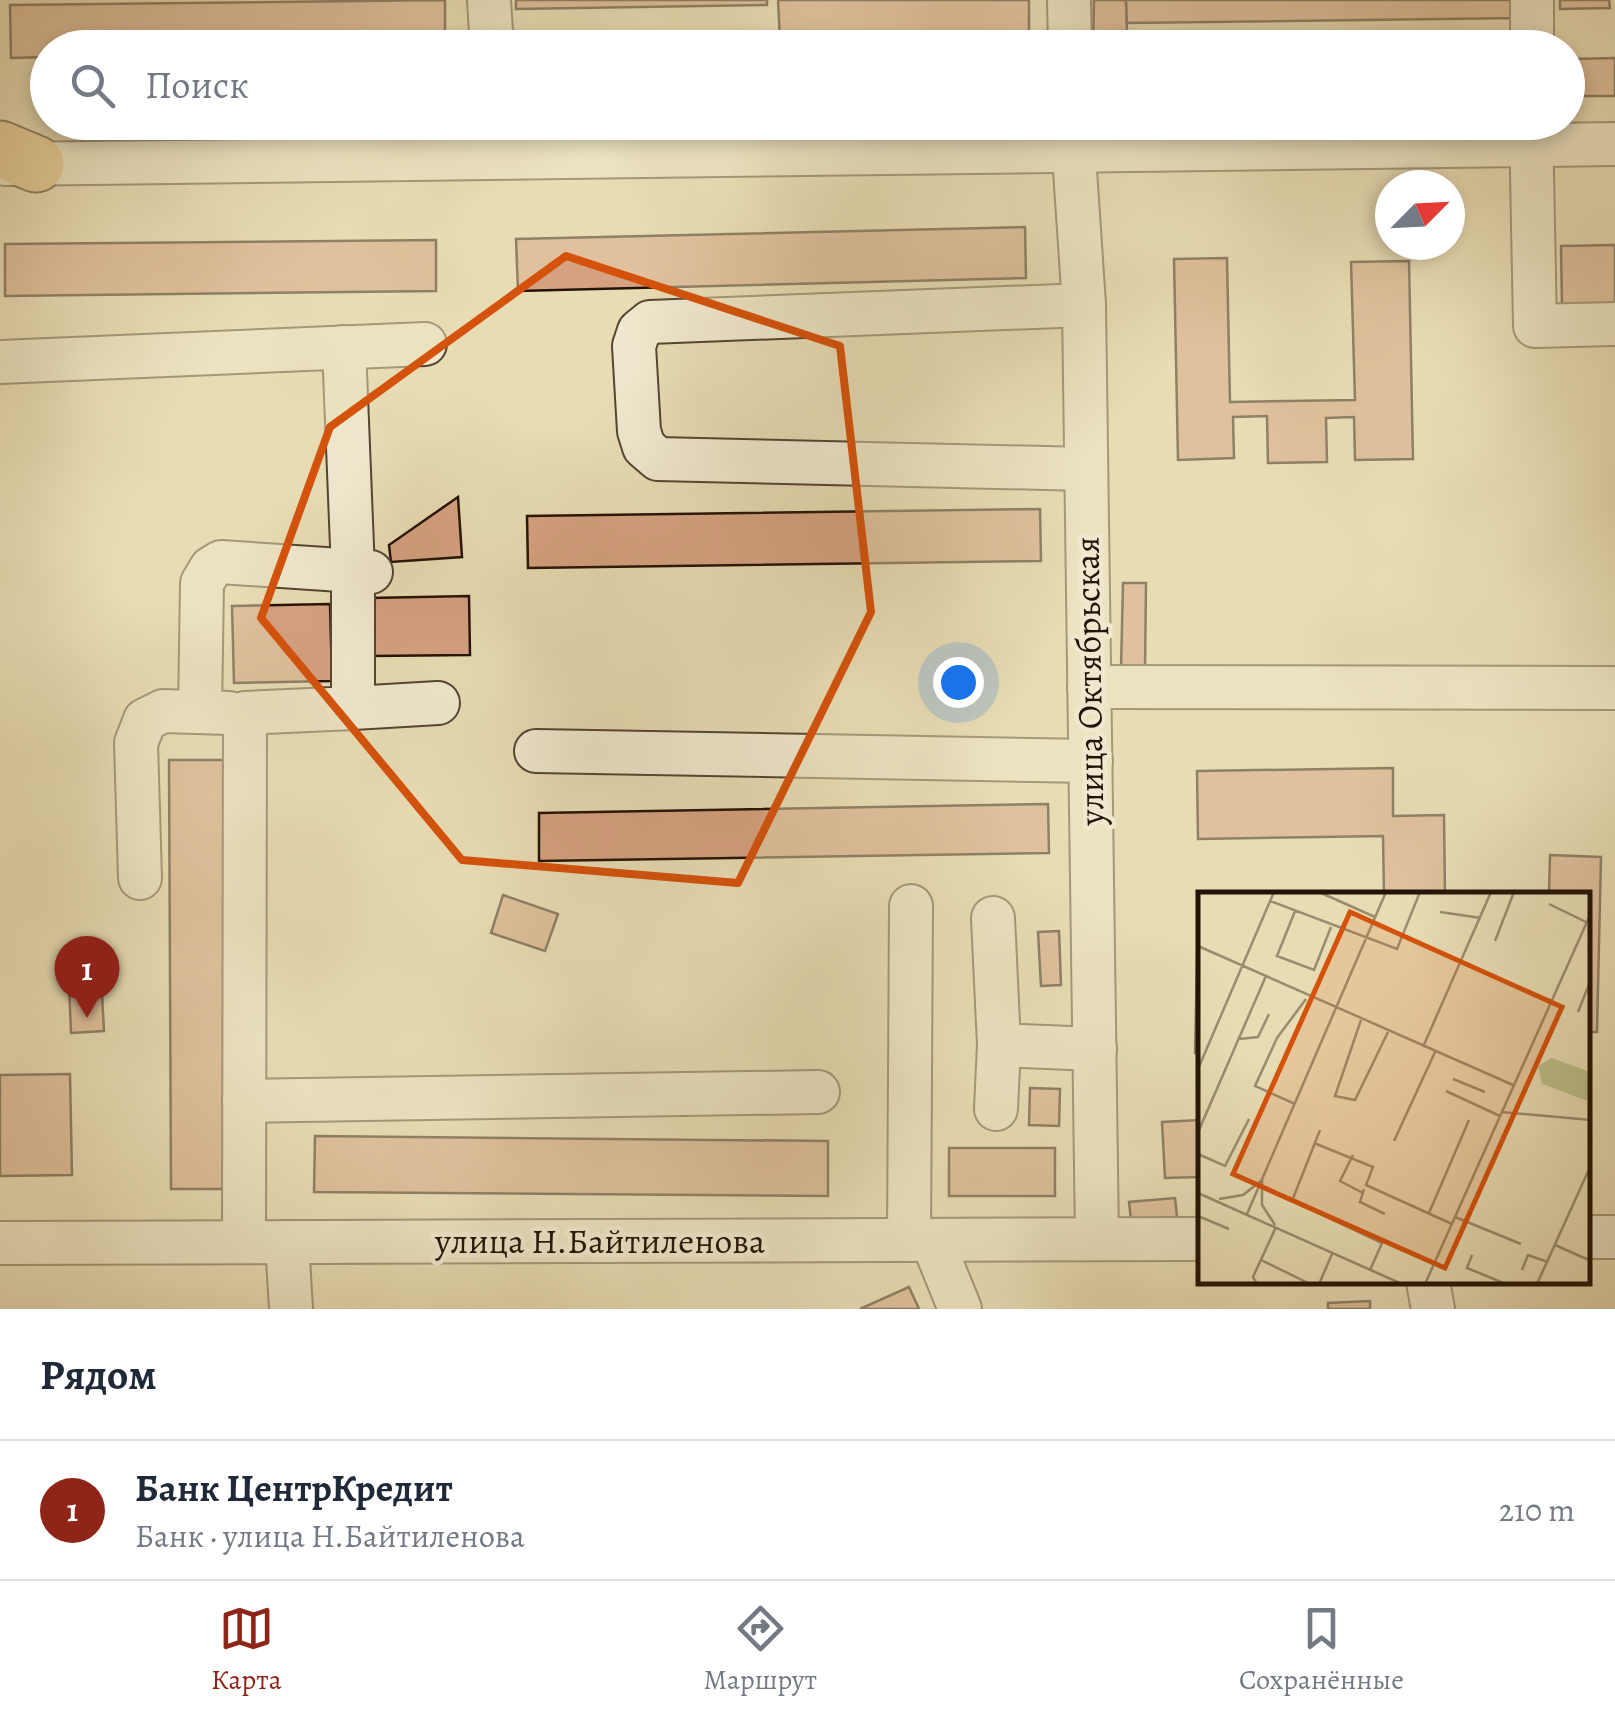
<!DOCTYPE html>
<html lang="ru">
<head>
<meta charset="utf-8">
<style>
	:root { --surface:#fff; --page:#f2f2f3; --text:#1f2937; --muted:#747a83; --line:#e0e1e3; --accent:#8f2418 }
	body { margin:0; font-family:Alegreya,serif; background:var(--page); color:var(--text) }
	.compass { position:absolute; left:1375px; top:170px; width:90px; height:90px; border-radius:50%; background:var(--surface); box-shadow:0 5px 15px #0003; rotate:66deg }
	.you { position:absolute; left:958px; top:682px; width:35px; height:35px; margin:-25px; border:8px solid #fff; border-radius:50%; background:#1a73e8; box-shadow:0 0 0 15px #1a73e833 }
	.badge { display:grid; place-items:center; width:65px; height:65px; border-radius:50%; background:var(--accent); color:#fff; font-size:32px; font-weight:700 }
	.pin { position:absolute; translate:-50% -82px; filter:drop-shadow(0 2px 5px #0008) }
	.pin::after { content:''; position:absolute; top:52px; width:35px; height:30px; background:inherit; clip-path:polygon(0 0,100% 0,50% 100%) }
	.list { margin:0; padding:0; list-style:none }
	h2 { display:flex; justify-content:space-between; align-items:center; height:130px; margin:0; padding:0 40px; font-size:42px }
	h2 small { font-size:32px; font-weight:400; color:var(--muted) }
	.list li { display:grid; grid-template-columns:65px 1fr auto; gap:30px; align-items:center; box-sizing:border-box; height:140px; padding:0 40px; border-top:2px solid var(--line) }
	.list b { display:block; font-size:38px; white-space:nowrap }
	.list p { margin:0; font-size:32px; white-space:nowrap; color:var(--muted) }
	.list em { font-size:32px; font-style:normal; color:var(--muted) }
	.icon { flex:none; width:55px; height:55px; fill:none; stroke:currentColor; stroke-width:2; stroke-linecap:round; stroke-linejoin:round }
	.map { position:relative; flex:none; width:1615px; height:1309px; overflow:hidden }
	.search { position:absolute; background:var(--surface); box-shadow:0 5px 15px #0003; left:30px; right:30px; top:30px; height:110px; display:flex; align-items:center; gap:25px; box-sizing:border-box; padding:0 35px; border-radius:55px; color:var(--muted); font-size:38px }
	.sheet { height:270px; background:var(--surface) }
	nav { display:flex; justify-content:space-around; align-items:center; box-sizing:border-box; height:140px; border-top:2px solid var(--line); background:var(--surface); font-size:28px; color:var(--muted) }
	nav a { display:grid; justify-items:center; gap:5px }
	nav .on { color:var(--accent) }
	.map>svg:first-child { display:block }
	.building { fill:#d6a181; stroke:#231307; stroke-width:2.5 }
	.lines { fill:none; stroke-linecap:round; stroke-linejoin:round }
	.minor-casing { stroke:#544532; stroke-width:46 }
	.major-casing { stroke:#231307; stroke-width:59 }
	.minor { stroke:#f0e8ce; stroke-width:42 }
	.major { stroke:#e4be7a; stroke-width:55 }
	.marked { fill:none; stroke:#d4520c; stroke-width:8; stroke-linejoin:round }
	.labels { text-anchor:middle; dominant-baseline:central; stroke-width:9; stroke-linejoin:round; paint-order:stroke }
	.street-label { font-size:35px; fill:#231307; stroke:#f0e8ce }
	.inset-road { fill:none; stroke:#998c6f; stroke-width:2.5 }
	.view { fill:#d4520c; fill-opacity:0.15; stroke:#d4520c; stroke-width:5 }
	.inset-edge { fill:none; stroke:#231307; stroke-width:5 }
</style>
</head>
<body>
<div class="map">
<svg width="1615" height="1309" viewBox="0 0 1615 1309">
	<rect width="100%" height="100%" fill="#e8dcb4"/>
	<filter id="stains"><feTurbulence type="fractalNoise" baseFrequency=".002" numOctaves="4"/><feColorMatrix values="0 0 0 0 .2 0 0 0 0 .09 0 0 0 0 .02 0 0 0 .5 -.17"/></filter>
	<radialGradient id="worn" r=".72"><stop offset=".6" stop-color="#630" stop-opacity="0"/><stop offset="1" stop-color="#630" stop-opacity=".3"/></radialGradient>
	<g class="building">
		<path d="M445 0V48H48V57L11 58 10 5Z"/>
		<path d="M516 0H767V5L516 9Z"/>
		<path d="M778 0H1029V37L780 41Z"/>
		<path d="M1094 0H1126L1127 34 1172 33V48H1093Z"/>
		<path d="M1126 0H1517L1518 18 1127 23Z"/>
		<path d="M1560 0H1609L1610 8 1560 9Z"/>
		<rect x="738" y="43" width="78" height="5"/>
		<path d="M1615 58V96H1573V59Z"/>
		<path d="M1025 227 1026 278 518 291 516 239Z"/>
		<path d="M436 240V291L5 296V244Z"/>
		<path d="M1615 245V306L1562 307 1561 246Z"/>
		<path d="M1227 258 1230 402 1355 400 1351 262 1409 261 1413 459 1355 460 1354 417 1326 418 1327 462 1268 463 1267 416 1233 417 1234 458 1178 460 1174 259Z"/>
		<path d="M458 497 462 557 391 562 389 545Z"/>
		<path d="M1040 509 1041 561 528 568 527 516Z"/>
		<path d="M1123 583H1146L1145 669H1121Z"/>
		<path d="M469 596 470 655 371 656 370 598Z"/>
		<path d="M330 604 332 681 234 683 232 606Z"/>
		<path d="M169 760H226L227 1189H171Z"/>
		<path d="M1393 768V816L1444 815 1445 894H1384L1383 836 1198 839 1197 771Z"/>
		<path d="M1048 804 1049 853 539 861V813Z"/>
		<path d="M1550 855 1601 857 1597 1032H1588V894H1549Z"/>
		<path d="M503 895 558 914 545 951 491 933Z"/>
		<path d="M1198 912H1200V1053H1195Z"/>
		<path d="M1059 931 1061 985 1041 986 1038 932Z"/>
		<path d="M100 958 104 1031 71 1033 68 959Z"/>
		<path d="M70 1074 72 1175 0 1176V1075Z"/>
		<path d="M1030 1088 1060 1089 1059 1126 1029 1125Z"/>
		<path d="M1200 1120V1177L1165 1178 1162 1122Z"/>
		<path d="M315 1136 828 1141V1196L314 1192Z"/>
		<rect x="949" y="1148" width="106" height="48"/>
		<path d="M1175 1198 1178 1225 1132 1229 1129 1202Z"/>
		<path d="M909 1287 919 1309H860Z"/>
		<path d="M1370 1301V1309H1328V1303Z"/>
	</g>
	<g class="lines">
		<defs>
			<g id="minor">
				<path d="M489 0 492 48"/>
				<path d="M1069 0 1070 48"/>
				<path d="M1532 0V48"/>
				<path d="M1531 122 1535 326 1615 324"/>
				<path d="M1072 125 1084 305 1097 1239"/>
				<path d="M6 164 1615 144"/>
				<path d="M1084 305 650 322 639 331 634 346 639 431 644 447 658 459 1086 469"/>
				<path d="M0 362 425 344"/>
				<path d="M1089 687 1615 688"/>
				<path d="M353 708 438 703"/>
				<path d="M200 712 202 583 211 568 221 562 371 572"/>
				<path d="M536 751 1091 761"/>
				<path d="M140 878 136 743 145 720 163 711 229 713"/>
				<path d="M993 918 999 1045 996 1109"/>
				<path d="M999 1045 1095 1049"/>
				<path d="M244 1101 818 1092"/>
				<path d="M1588 1237H1615"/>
				<path d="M909 1240 911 906"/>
				<path d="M932 1240 960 1309"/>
				<path d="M244 1242 245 713 353 708V571L344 347"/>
				<path d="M287 1242 291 1309"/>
				<path d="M0 1243 1200 1239"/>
				<path d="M1428 1282 1433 1309"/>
			</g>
			<path id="major" d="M0 149 36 164"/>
		</defs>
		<use href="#minor" class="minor-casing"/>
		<use href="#major" class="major-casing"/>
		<use href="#minor" class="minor"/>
		<use href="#major" class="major"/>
	</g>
	<path d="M0 0H1615V1309H0ZM566 256 840 346 871 612 738 883 462 860 261 618 330 427Z" fill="#e8dcb4" fill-opacity=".55" fill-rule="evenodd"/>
	<path class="marked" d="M566 256 840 346 871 612 738 883 462 860 261 618 330 427Z"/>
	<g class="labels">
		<g class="street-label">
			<text transform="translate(1089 681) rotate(-91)">улица Октябрьская</text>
			<text x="600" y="1241">улица Н.Байтиленова</text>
		</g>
	</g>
	<g transform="translate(1198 892)">
		<rect width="392" height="392" fill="#e8dcb4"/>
		<path d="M354 166 392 180V210L344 192 340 174Z" fill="#bcbf89"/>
		<path class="inset-road" d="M121 0 177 25M72 9 199 57 222 0M351 12 388 30M97 19 79 64 116 78 133 35M242 20 283 26M297 49 316 0M0 54 315 193M380 120 392 90M163 128 137 204 157 208 190 140M41 147 60 145 71 122M225 155 293 0M0 177 76 0M255 187 287 200M248 199 302 224M97 212 57 194 79 146 108 107M303 220 393 228M1 238 68 84M196 249 237 160M116 251 175 275 168 293 254 332M0 262 27 274 51 227M155 263 142 289 165 301M64 288V313L77 333M166 297 162 310 187 322M0 301 204 392M89 306 184 351 172 378M21 307 45 303 64 288M94 309 122 238M231 321 271 228M49 322 188 0M0 324 31 337M257 325 323 352M357 353 393 369M274 363 269 376 308 392M63 368 112 392M324 378 330 363 350 370M59 392 55 385 78 335M121 392 134 362M227 392 393 21M339 392 393 273"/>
		<path class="view" d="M152 20 364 115 247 376 35 282Z"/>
		<rect width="392" height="392" class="inset-edge"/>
	</g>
	<rect width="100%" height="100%" filter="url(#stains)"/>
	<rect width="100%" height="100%" fill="url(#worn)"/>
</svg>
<svg class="compass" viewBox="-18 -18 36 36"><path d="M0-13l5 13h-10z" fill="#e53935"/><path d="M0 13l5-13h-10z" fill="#747a83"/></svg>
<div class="you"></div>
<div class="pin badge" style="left:87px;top:1018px">1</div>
<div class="search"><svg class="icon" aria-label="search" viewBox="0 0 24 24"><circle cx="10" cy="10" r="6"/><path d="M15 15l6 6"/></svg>Поиск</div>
</div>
<section class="sheet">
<h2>Рядом<small></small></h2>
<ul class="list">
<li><span class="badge">1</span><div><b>Банк ЦентрКредит</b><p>Банк · улица Н.Байтиленова</p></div><em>210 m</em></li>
</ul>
</section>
<nav>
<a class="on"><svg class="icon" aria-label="map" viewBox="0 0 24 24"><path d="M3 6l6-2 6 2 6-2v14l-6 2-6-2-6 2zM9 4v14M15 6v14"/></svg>Карта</a>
<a><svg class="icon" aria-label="directions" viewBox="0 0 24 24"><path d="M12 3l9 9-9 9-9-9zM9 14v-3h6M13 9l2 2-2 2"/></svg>Маршрут</a>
<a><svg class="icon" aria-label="saved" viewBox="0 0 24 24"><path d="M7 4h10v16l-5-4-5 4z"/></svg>Сохранённые</a>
</nav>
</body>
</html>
